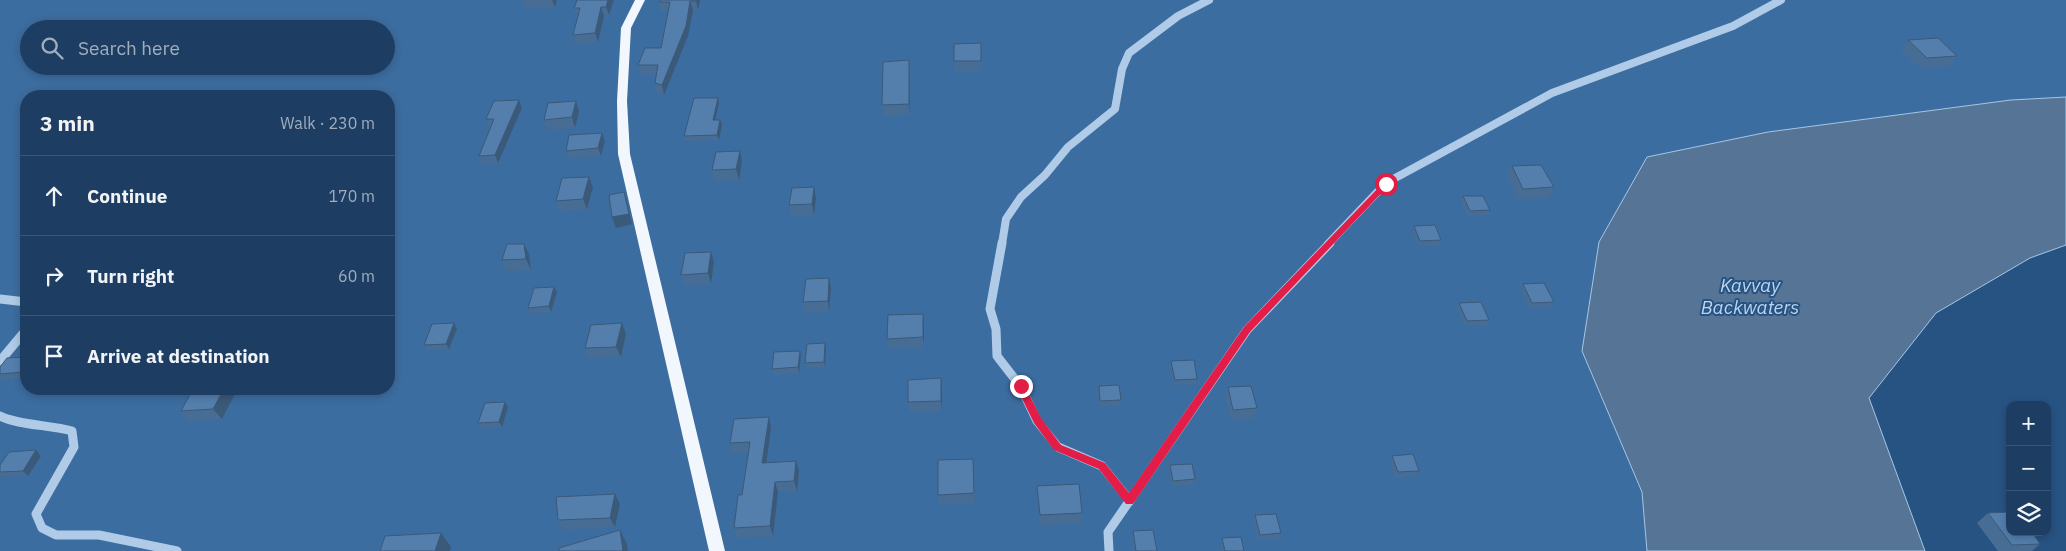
<!DOCTYPE html>
<html lang="en">
<head>
<meta charset="utf-8">
<style>
	:root { --surface:#1d3e62; --page:#254568; --text:#f1f3f6; --muted:#a0aebe; --line:#3b5777 }
	body { margin:0; font-family:"IBM Plex Sans",sans-serif; background:var(--page); color:var(--text) }
	.controls { position:absolute; right:15px; bottom:15px; display:grid; overflow:hidden; border-radius:10px; box-shadow:0 2px 8px #0003 }
	.controls button { width:45px; height:45px; display:grid; place-items:center; padding:0; border:0; border-bottom:1px solid var(--line); background:var(--surface); color:var(--text); font:25px sans-serif }
	.stop { position:absolute; width:15px; height:15px; margin:-11px; border:4px solid #e11d48; border-radius:50%; background:#fff }
	.stop.end { background:#e11d48; border-color:#fff; box-shadow:0 1px 5px #0008 }
	.list { margin:0; padding:0; list-style:none }
	h2 { display:flex; justify-content:space-between; align-items:center; height:65px; margin:0; padding:0 20px; font-size:21px }
	h2 small { font-size:16px; font-weight:400; color:var(--muted) }
	.list li { display:grid; grid-template-columns:32px 1fr auto; gap:15px; align-items:center; box-sizing:border-box; height:80px; padding:0 20px; border-top:1px solid var(--line) }
	.list b { display:block; font-size:19px; white-space:nowrap }
	.list em { font-size:16px; font-style:normal; color:var(--muted) }
	.icon { flex:none; width:28px; height:28px; fill:none; stroke:currentColor; stroke-width:2; stroke-linecap:round; stroke-linejoin:round }
	.map { position:relative; flex:none; width:2066px; height:551px; overflow:hidden }
	.search { position:absolute; background:var(--surface); box-shadow:0 2px 8px #0003; left:20px; top:20px; width:375px; height:55px; display:flex; align-items:center; gap:12px; box-sizing:border-box; padding:0 18px; border-radius:28px; color:var(--muted); font-size:19px }
	.panel { position:absolute; background:var(--surface); box-shadow:0 2px 8px #0003; left:20px; top:90px; width:375px; height:305px; border-radius:20px }
	.map>svg:first-child { display:block }
	.green { fill:#3c6da0; fill-rule:evenodd }
	.water { fill:#567496; stroke:#a5c7e7 }
	.lines { fill:none; stroke-linecap:round; stroke-linejoin:round }
	.minor-far1 { stroke:#b0cbe7; stroke-width:8 }
	.minor { stroke:#b0cbe7; stroke-width:9 }
	.major { fill:#f2f7fd; fill-rule:evenodd }
	.wall { fill:#486d95 }
	.shaded-wall { fill:#3b5979 }
	.building { fill:#547fad; stroke:#3b5979 }
	.route { fill:#e11d48 }
	.labels { text-anchor:middle; dominant-baseline:central; stroke-width:4; stroke-linejoin:round; paint-order:stroke }
	.water-label { font-size:19px; font-style:italic; fill:#bcd5ee; stroke:#275383 }
</style>
</head>
<body>
<div class="map">
<svg width="2066" height="551" viewBox="0 0 2066 551">
	<rect width="100%" height="100%" fill="#275383"/>
	<path class="green" d="M0 0H2066V97L2011 100 1768 132 1647 158 1582 351 1642 492 1647 551H0ZM29 29H386V66H29ZM26 96H389V389H26Z"/>
	<path class="water" d="M2066 97V245L2030 258 1936 313 1869 398 1925 551H1647L1642 492 1582 351 1599 242 1647 157 1768 132 2011 100Z"/>
	<g class="lines">
		<g class="minor-far1">
			<path d="M1002 244 1006 219 1021 197 1045 175 1068 147 1115 109 1122 69 1129 53 1178 16 1209 0"/>
			<path d="M1328 244 1386 183 1552 93 1733 26 1781 0"/>
		</g>
		<g class="minor">
			<path d="M1002 243 990 309 996 329 997 356 1021 387 1037 421 1058 447 1102 466 1130 501"/>
			<path d="M0 299 26 302"/>
			<path d="M0 361 26 330"/>
			<path d="M0 416C17 425 51 425 72 431L74 447 36 514 42 528 56 535H99L177 551"/>
			<path d="M1109 551 1108 532 1247 330 1330 243"/>
		</g>
		<path class="major" d="M635 0H645L631 28 627 101 630 154 725 551H709L618 154 617 101 621 28Z"/>
	</g>
	<g class="wall">
		<path d="M522 0H557L555 7 525 9Z"/>
		<path d="M577 0H614L609 15 604 16 598 42 576 44 573 35 578 17 574 8Z"/>
		<path d="M700 0 698 10 693 11 688 36 664 95 657 93 655 83 656 75 641 74 638 65 661 48 668 11 661 12 659 2Z"/>
		<path d="M1908 40 1957 56 1950 66 1920 68 1901 50Z"/>
		<path d="M981 43V71L955 72 954 61Z"/>
		<path d="M909 60V70L910 114 883 116 882 105Z"/>
		<path d="M576 101 579 111 575 128 548 130 544 120Z"/>
		<path d="M719 103 715 120 722 125 719 140 686 141 684 136Z"/>
		<path d="M522 108 498 163 482 164 479 156 491 127H489L486 119Z"/>
		<path d="M605 141 601 156 569 159 566 151Z"/>
		<path d="M740 151 742 161 739 180 715 181 712 170Z"/>
		<path d="M1512 166 1554 187 1549 198 1519 199 1507 176Z"/>
		<path d="M589 177 593 187 587 209 560 211 556 201Z"/>
		<path d="M814 187 816 198 814 215H791L789 205Z"/>
		<path d="M1463 196 1490 210 1488 215 1468 216 1461 202Z"/>
		<path d="M1414 226 1441 240 1440 246H1419L1412 232Z"/>
		<path d="M711 252 714 262 711 284 684 285 681 275Z"/>
		<path d="M529 254 531 270 506 271 502 260Z"/>
		<path d="M829 278 831 288 829 312 805 313 803 302Z"/>
		<path d="M1523 284 1554 302 1551 307 1530 308 1521 290Z"/>
		<path d="M554 287 557 292 551 312 530 313 528 308Z"/>
		<path d="M1459 303 1489 320 1487 325 1465 326 1457 308Z"/>
		<path d="M923 314 924 324V347L889 349 887 339Z"/>
		<path d="M457 329 449 349 427 350 424 345Z"/>
		<path d="M626 334 621 357 589 358 585 348Z"/>
		<path d="M826 348 825 367 806 368 805 363Z"/>
		<path d="M800 351 801 356 799 373 773 374 772 369Z"/>
		<path d="M26 357V378L1 379 0 378V367Z"/>
		<path d="M1171 361 1197 379 1196 384 1174 385 1171 367Z"/>
		<path d="M1099 386 1121 400 1120 405 1100 406 1098 391Z"/>
		<path d="M1228 387 1257 408 1254 418 1231 420 1226 397Z"/>
		<path d="M942 389V411L909 412 908 402Z"/>
		<path d="M236 392 222 419 189 421 181 411Z"/>
		<path d="M508 407 502 427 481 428 478 423Z"/>
		<path d="M769 417 771 428 767 463 799 471 797 491 778 492 773 536 737 538 734 528 742 495 748 452 733 453 730 443Z"/>
		<path d="M36 450 41 456 28 476 1 477 0 476V465Z"/>
		<path d="M1392 456 1419 471 1416 476 1396 478 1390 461Z"/>
		<path d="M1170 465 1195 479 1194 484 1172 486 1169 470Z"/>
		<path d="M974 469 975 503 939 505 938 495Z"/>
		<path d="M1037 486 1082 513 1081 523 1040 525 1037 496Z"/>
		<path d="M620 504 615 527 564 530 558 520Z"/>
		<path d="M1988 513 2040 544 2032 551H1998L1977 523Z"/>
		<path d="M1255 515 1281 533 1279 538 1258 540 1254 520Z"/>
		<path d="M1133 531 1157 551H1134L1132 536Z"/>
		<path d="M1222 538 1244 551H1222L1221 543Z"/>
	</g>
	<g class="shaded-wall">
		<path d="M552 0H557L555 7Z"/>
		<path d="M608 0H614L609 15 606 7Z"/>
		<path d="M696 0H700L698 10 696 1Z"/>
		<path d="M690 1 693 11 688 36 664 95 662 85Z"/>
		<path d="M601 7 604 16 598 42 595 33Z"/>
		<path d="M909 60V70L910 114 909 104Z"/>
		<path d="M718 98 719 103 714 125 713 120Z"/>
		<path d="M519 100 522 108 498 163 495 155Z"/>
		<path d="M576 101 579 111 575 128 572 117Z"/>
		<path d="M720 120 722 125 719 140 717 135Z"/>
		<path d="M602 133 605 141 601 156 598 148Z"/>
		<path d="M740 151 742 161 739 180 736 169Z"/>
		<path d="M589 177 593 187 587 209 583 199Z"/>
		<path d="M814 187 816 198 814 215 812 204Z"/>
		<path d="M624 192 627 202 632 224 616 228 612 217Z"/>
		<path d="M524 244 529 254 531 270 526 259Z"/>
		<path d="M711 252 714 262 711 284 708 273Z"/>
		<path d="M829 278 831 288 829 312 828 301Z"/>
		<path d="M554 287 557 292 551 312 549 306Z"/>
		<path d="M923 314 924 324V347L923 337Z"/>
		<path d="M454 323 457 329 449 349 446 344Z"/>
		<path d="M622 323 626 334 621 357 616 347Z"/>
		<path d="M825 343 826 348 825 367 824 362Z"/>
		<path d="M800 351 801 356 799 373 798 367Z"/>
		<path d="M941 378 942 389V411L941 401Z"/>
		<path d="M224 389H233L236 392 222 419 213 409Z"/>
		<path d="M505 402 508 407 502 427 499 422Z"/>
		<path d="M769 417 771 428 765 473 762 463Z"/>
		<path d="M36 450 41 456 28 476 23 471Z"/>
		<path d="M796 461 799 471 797 491 794 481Z"/>
		<path d="M775 482 778 492 773 536 770 526Z"/>
		<path d="M615 494 620 504 615 527 610 518Z"/>
		<path d="M620 530 627 544 628 551H623Z"/>
		<path d="M441 533 451 547 450 551H435Z"/>
	</g>
	<g class="building">
		<path d="M577 0H608L606 7H601L595 33 573 35 580 8H574Z"/>
		<path d="M660 0H696V1H690L686 26 662 85 655 83 658 65H638L645 48H661L670 2H659Z"/>
		<path d="M1938 38 1957 56 1927 58 1908 40Z"/>
		<path d="M981 43V61H954V44Z"/>
		<path d="M909 60V104L882 105 883 62Z"/>
		<path d="M694 98H718L713 120H720L717 135 684 136Z"/>
		<path d="M519 100 495 155 479 156 494 119H486L494 101Z"/>
		<path d="M576 101 572 117 544 120 548 103Z"/>
		<path d="M602 133 598 148 566 151 569 135Z"/>
		<path d="M740 151 736 169 712 170 716 152Z"/>
		<path d="M1541 165 1554 187 1523 189 1512 166Z"/>
		<path d="M589 177 583 199 556 201 562 178Z"/>
		<path d="M814 187 812 204 789 205 792 188Z"/>
		<path d="M624 192 629 214 612 217 609 195Z"/>
		<path d="M1463 196H1483L1490 210 1470 211Z"/>
		<path d="M1435 225 1441 240 1420 241 1414 226Z"/>
		<path d="M507 244H524L526 259 502 260Z"/>
		<path d="M711 252 708 273 681 275 685 253Z"/>
		<path d="M829 278 828 301 803 302 806 279Z"/>
		<path d="M1544 283 1554 302 1532 303 1523 284Z"/>
		<path d="M554 287 549 306 528 308 534 288Z"/>
		<path d="M1481 302 1489 320 1467 321 1459 303Z"/>
		<path d="M923 314V337L887 339 888 315Z"/>
		<path d="M454 323 446 344 424 345 432 324Z"/>
		<path d="M622 323 616 347 585 348 591 325Z"/>
		<path d="M825 343 824 362 805 363 807 344Z"/>
		<path d="M800 351 798 367 772 369 774 352Z"/>
		<path d="M26 357V370L24 372 0 374V367L7 358Z"/>
		<path d="M1194 360 1197 379 1175 380 1171 361Z"/>
		<path d="M941 378V401L908 402V380Z"/>
		<path d="M1119 385 1121 400 1100 401 1099 386Z"/>
		<path d="M1251 386 1257 408 1233 410 1228 387Z"/>
		<path d="M193 389H224L213 409 181 411Z"/>
		<path d="M505 402 499 422 478 423 485 403Z"/>
		<path d="M769 417 762 463 796 461 794 481 775 482 770 526 734 528 738 495H742L750 442 730 443 734 419Z"/>
		<path d="M36 450 23 471 0 472V465L9 452Z"/>
		<path d="M1413 454 1419 471 1398 472 1392 456Z"/>
		<path d="M973 459 974 493 938 495V460Z"/>
		<path d="M1192 464 1195 479 1173 481 1170 465Z"/>
		<path d="M1079 484 1082 513 1040 515 1037 486Z"/>
		<path d="M615 494 610 518 558 520 556 497Z"/>
		<path d="M2010 512V532H2032L2040 544 2012 545 1988 513Z"/>
		<path d="M1276 514 1281 533 1260 535 1255 515Z"/>
		<path d="M620 530 623 551H559V548Z"/>
		<path d="M1153 530 1157 551H1136L1133 531Z"/>
		<path d="M441 533 435 551H380L385 536Z"/>
		<path d="M1241 537 1244 551H1225L1222 538Z"/>
	</g>
	<path class="route" d="M1384 182 1390 184 1250 332 1133 504H1126L1099 469 1054 450 1034 423 1016 386 1017 384H1024L1041 418 1061 445 1105 463 1129 493 1244 327Z"/>
	<g class="labels">
		<g class="water-label">
			<text x="1750" y="285">Kavvay<tspan x="1750" dy="22">Backwaters</tspan></text>
		</g>
	</g>
</svg>
<div class="controls">
<button>+</button>
<button>−</button>
<button><svg class="icon" aria-label="layers" viewBox="0 0 24 24"><path d="M12 4l9 5-9 5-9-5zM3 14l9 5 9-5"/></svg></button>
</div>
<div class="stop" style="left:1386px;top:184px"></div>
<div class="stop end" style="left:1021px;top:386px"></div>
<div class="search"><svg class="icon" aria-label="search" viewBox="0 0 24 24"><circle cx="10" cy="10" r="6"/><path d="M15 15l6 6"/></svg>Search here</div>
<section class="panel">
<h2>3 min<small>Walk · 230 m</small></h2>
<ul class="list">
<li><svg class="icon" aria-label="ahead" viewBox="0 0 24 24"><path d="M12 20V5M6 11l6-6 6 6"/></svg><div><b>Continue</b></div><em>170 m</em></li>
<li><svg class="icon" aria-label="right" viewBox="0 0 24 24"><path d="M7 20v-9h11M14 6l5 5-5 5"/></svg><div><b>Turn right</b></div><em>60 m</em></li>
<li><svg class="icon" aria-label="arrive" viewBox="0 0 24 24"><path d="M6 21V4h12l-3 4 3 4H6"/></svg><div><b>Arrive at destination</b></div></li>
</ul>
</section>
</div>
</body>
</html>
